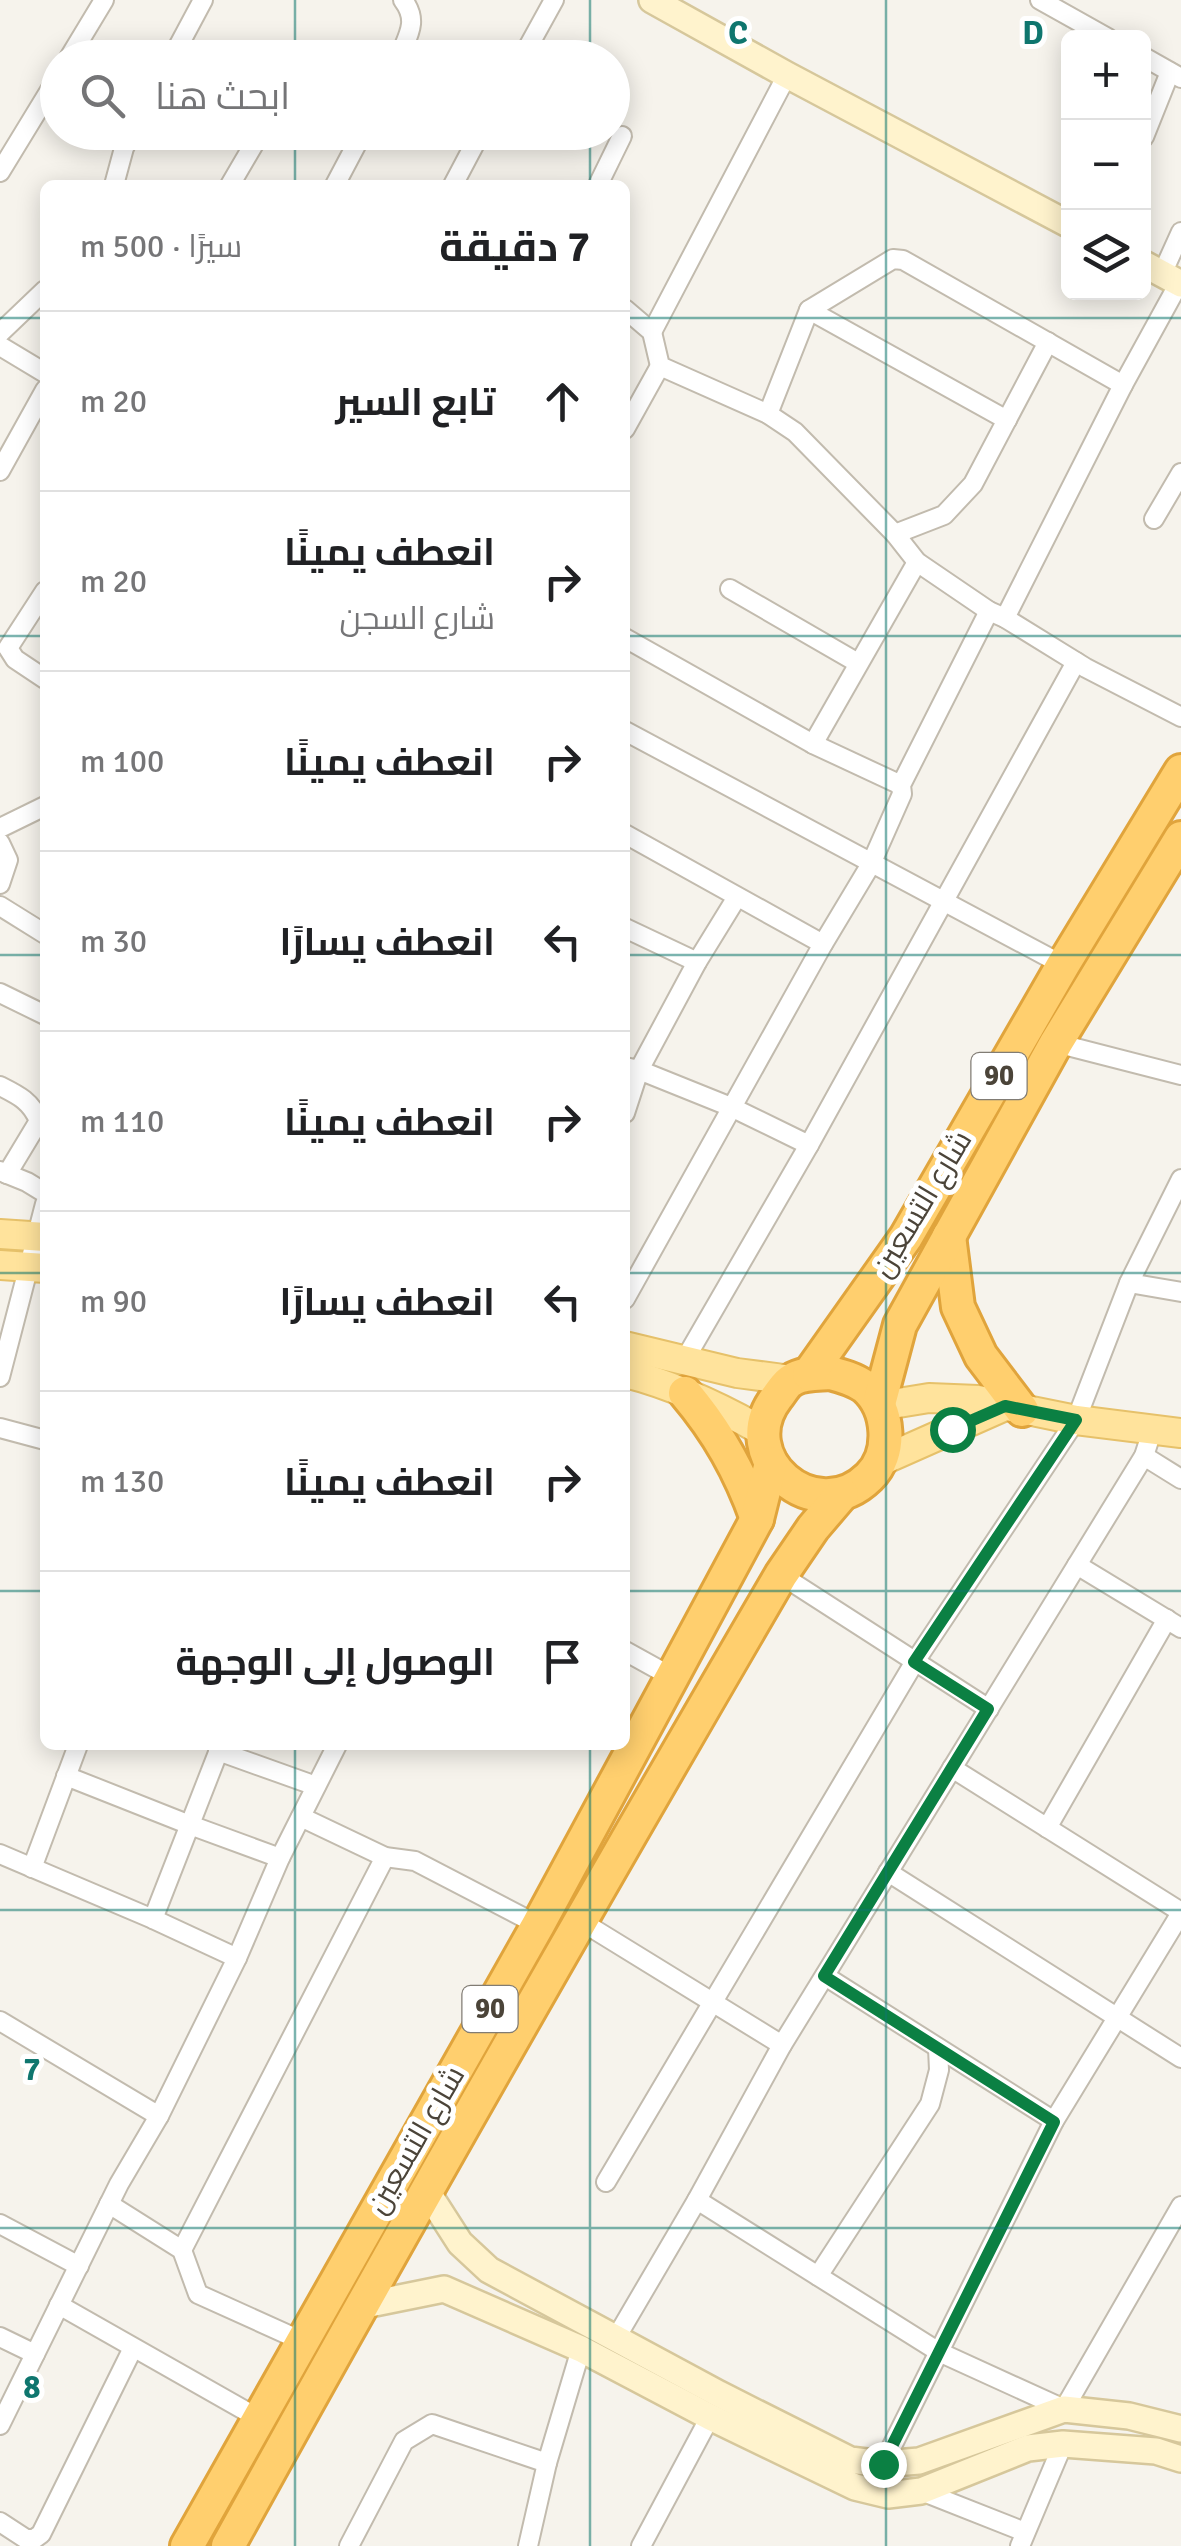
<!DOCTYPE html>
<html lang="ar">
<head>
<meta charset="utf-8">
<style>
	:root { --surface:#fff; --page:#f6f6f6; --text:#202124; --muted:#757577; --line:#e0e0e0 }
	body { margin:0; font-family:Signika,Cairo,sans-serif; background:var(--page); color:var(--text); direction:rtl }
	.controls { position:absolute; right:30px; top:30px; display:grid; overflow:hidden; border-radius:15px; box-shadow:0 5px 25px #0003 }
	.controls button { width:90px; height:90px; display:grid; place-items:center; padding:0; border:0; border-bottom:2px solid var(--line); background:var(--surface); color:var(--text); font:50px sans-serif }
	.stop { position:absolute; width:30px; height:30px; margin:-22px; border:8px solid #0b8043; border-radius:50%; background:#fff }
	.stop.end { background:#0b8043; border-color:#fff; box-shadow:0 2px 10px #0008 }
	.list { margin:0; padding:0; list-style:none }
	h2 { display:flex; justify-content:space-between; align-items:center; height:130px; margin:0; padding:0 40px; font-size:42px }
	h2 small { font-size:32px; font-weight:400; color:var(--muted) }
	.list li { display:grid; grid-template-columns:65px 1fr auto; gap:30px; align-items:center; box-sizing:border-box; height:180px; padding:0 40px; border-top:2px solid var(--line) }
	.list b { display:block; font-size:38px; white-space:nowrap }
	.list p { margin:0; font-size:32px; white-space:nowrap; color:var(--muted) }
	.list em { font-size:32px; font-style:normal; color:var(--muted) }
	.icon { flex:none; width:55px; height:55px; fill:none; stroke:currentColor; stroke-width:2; stroke-linecap:round; stroke-linejoin:round }
	.map { position:relative; flex:none; width:1181px; height:2546px; overflow:hidden; direction:ltr }
	.search { position:absolute; background:var(--surface); box-shadow:0 5px 25px #0003; left:40px; top:40px; width:590px; height:110px; display:flex; align-items:center; gap:25px; box-sizing:border-box; padding:0 35px; border-radius:55px; color:var(--muted); font-size:38px }
	.panel { position:absolute; background:var(--surface); box-shadow:0 5px 25px #0003; left:40px; top:180px; width:590px; height:1570px; border-radius:15px; direction:rtl }
	.map>svg:first-child { display:block }
	.lines { fill:none; stroke-linecap:round; stroke-linejoin:round }
	.street-casing { stroke:#c2bbae; stroke-width:22 }
	.secondary-casing { stroke:#d6c79b; stroke-width:30 }
	.primary-casing { stroke:#e6c16a; stroke-width:32 }
	.highway-casing { stroke:#e0a43c; stroke-width:38 }
	.street { stroke:#fff; stroke-width:18 }
	.secondary { stroke:#fff3cd; stroke-width:25 }
	.primary { stroke:#ffe39c; stroke-width:28 }
	.highway { stroke:#ffcf6e; stroke-width:32 }
	.route { stroke:#0b8043; stroke-width:12 }
	.grid { fill:none; stroke:#0f766e; stroke-width:2.5; stroke-opacity:0.55 }
	.labels { text-anchor:middle; dominant-baseline:central; stroke-width:10; stroke-linejoin:round; paint-order:stroke }
	.shield { fill:#fff; stroke:#817c74; stroke-width:2.5 }
	.shield-label { font-size:28px; font-weight:bold; fill:#4b4439 }
	.street-label { font-size:30px; fill:#4b4439; stroke:#fff }
	.grid-label { font-size:32px; text-anchor:middle; font-weight:bold; fill:#0f766e; stroke:#fff; stroke-width:10; stroke-linejoin:round; paint-order:stroke }
</style>
</head>
<body>
<div class="map">
<svg width="1181" height="2546" viewBox="0 0 1181 2546">
	<rect width="100%" height="100%" fill="#f6f3ec"/>
	<g class="lines">
		<defs>
			<g id="street">
				<path d="M1040 0 1108 38"/>
				<path d="M1144 57 1181 78"/>
				<path d="M69 58 104 0"/>
				<path d="M172 58 203 0"/>
				<path d="M399 58C408 35 419 21 403 0"/>
				<path d="M522 58 554 0"/>
				<path d="M1144 137 1170 72"/>
				<path d="M0 172 58 77"/>
				<path d="M114 185 124 148 132 132"/>
				<path d="M230 185 261 132"/>
				<path d="M335 185 363 132"/>
				<path d="M453 185 481 132"/>
				<path d="M598 185 622 136"/>
				<path d="M1162 274 1181 232"/>
				<path d="M625 309 652 332 660 366 768 414 795 432 895 534 917 562 989 611 1005 618 1086 668 1181 717"/>
				<path d="M809 310 1007 420"/>
				<path d="M652 332 787 75"/>
				<path d="M0 333 45 290"/>
				<path d="M0 346 45 373"/>
				<path d="M768 414 809 310 893 259 903 260 1123 385"/>
				<path d="M625 429 660 366"/>
				<path d="M0 471 45 390"/>
				<path d="M1154 519 1181 473"/>
				<path d="M895 534 944 515 973 484 1048 342"/>
				<path d="M730 589 858 663"/>
				<path d="M45 591 8 648 15 659 45 679"/>
				<path d="M1005 618 1123 385 1179 283"/>
				<path d="M625 638 813 744 901 785"/>
				<path d="M625 731 1063 965"/>
				<path d="M813 744 917 562"/>
				<path d="M0 828 45 806"/>
				<path d="M625 834 823 944"/>
				<path d="M0 843 8 860 0 884"/>
				<path d="M0 906 45 934"/>
				<path d="M625 928 697 962"/>
				<path d="M0 993 45 1015"/>
				<path d="M1056 1043 1181 1075"/>
				<path d="M625 1067 639 1070 731 1107 809 1145"/>
				<path d="M0 1086C18 1095 31 1101 39 1121L7 1174"/>
				<path d="M625 1113 639 1070 697 962 737 897"/>
				<path d="M0 1171 27 1182 45 1193"/>
				<path d="M1129 1283 1181 1292"/>
				<path d="M625 1299 823 944 871 864 902 794 901 785 989 611"/>
				<path d="M684 1361 809 1145 1076 662"/>
				<path d="M0 1377 45 1204"/>
				<path d="M0 1428 45 1440"/>
				<path d="M1144 1456 1181 1479"/>
				<path d="M1077 1565 1181 1628"/>
				<path d="M781 1575 989 1709"/>
				<path d="M625 1651 672 1677"/>
				<path d="M218 1751 316 1786"/>
				<path d="M952 1768 1181 1912"/>
				<path d="M66 1776 190 1825 280 1858"/>
				<path d="M301 1817 385 1857 415 1861 538 1925"/>
				<path d="M1047 1828 1167 1619"/>
				<path d="M0 1854 153 1919 237 1958"/>
				<path d="M32 1868 78 1745"/>
				<path d="M888 1872 1181 2058"/>
				<path d="M153 1919 221 1745"/>
				<path d="M579 1920 782 2045"/>
				<path d="M825 1976 1054 2121"/>
				<path d="M0 2021 159 2116"/>
				<path d="M606 2182 914 1663 1076 1420 1129 1283 1181 1179"/>
				<path d="M697 2200 939 2352 1064 2409 1181 2206"/>
				<path d="M109 2204 182 2250 198 2294 302 2341"/>
				<path d="M0 2224 79 2266"/>
				<path d="M182 2250 385 1857"/>
				<path d="M818 2276 930 2104 939 2070 938 2048"/>
				<path d="M59 2305 258 2418"/>
				<path d="M0 2337 35 2354"/>
				<path d="M616 2338 697 2200 782 2045 1144 1456 1153 1428"/>
				<path d="M0 2425 119 2184 159 2116 237 1958 280 1858 337 1745"/>
				<path d="M547 2463 581 2349"/>
				<path d="M883 2464 1054 2121 1181 1913"/>
				<path d="M921 2491 1025 2532"/>
				<path d="M0 2522 26 2539H34L41 2534 133 2348"/>
				<path d="M349 2546 404 2441 432 2424 547 2463 528 2546"/>
				<path d="M641 2546 710 2417"/>
				<path d="M1020 2546 1063 2444"/>
			</g>
			<g id="secondary">
				<path d="M652 0 787 75 1068 224"/>
				<path d="M1144 264 1181 284"/>
				<path d="M426 2190 460 2243 489 2270 719 2394 850 2460 883 2464 919 2461 1064 2409 1129 2416 1181 2429"/>
				<path d="M360 2306 444 2289 581 2349 710 2417 855 2487 888 2495 921 2491 1028 2448 1063 2444 1156 2451 1181 2459"/>
			</g>
			<g id="primary">
				<path d="M0 1234 45 1237"/>
				<path d="M0 1265 45 1268"/>
				<path d="M625 1346 737 1373 791 1380"/>
				<path d="M625 1373C674 1385 720 1407 764 1432"/>
				<path d="M880 1406 929 1398 978 1400 1076 1420 1181 1433"/>
				<path d="M881 1461 1005 1406"/>
			</g>
			<g id="highway">
				<path d="M949 1236 958 1307 981 1356 1022 1410"/>
				<path d="M830 1373C842 1376 854 1379 865 1387 890 1409 893 1454 869 1477 815 1530 730 1457 777 1397 781 1392 786 1383 792 1380 802 1373 818 1374 830 1373Z"/>
				<path d="M809 1374 906 1237 1063 965 1181 771"/>
				<path d="M685 1393C718 1432 740 1471 757 1519"/>
				<path d="M879 1404 900 1325 1056 1043 1181 838"/>
				<path d="M187 2546 538 1925 672 1677 757 1519 771 1463"/>
				<path d="M228 2546C408 2220 593 1897 781 1575L813 1528 842 1494"/>
			</g>
		</defs>
		<use href="#street" class="street-casing"/>
		<use href="#secondary" class="secondary-casing"/>
		<use href="#primary" class="primary-casing"/>
		<use href="#highway" class="highway-casing"/>
		<use href="#street" class="street"/>
		<use href="#secondary" class="secondary"/>
		<use href="#primary" class="primary"/>
		<use href="#highway" class="highway"/>
	</g>
	<g class="lines">
		<path class="route" d="M883 2464 1054 2122 824 1976 988 1709 914 1662 1076 1420 1005 1406 952 1429"/>
	</g>
	<path class="grid" d="M295 0V58M590 0V58M886 0V2546M295 132V185M590 132V185M0 318H45M625 318H1181M0 636H45M625 636H1181M0 955H45M625 955H1181M0 1273H45M625 1273H1181M0 1591H45M625 1591H1181M295 1745V2546M590 1745V2546M0 1910H1181M0 2228H1181"/>
	<g class="labels">
		<g class="shield">
			<rect x="971.5" y="1053" width="55" height="46" rx="8"/>
			<rect x="462.5" y="1986" width="55" height="46" rx="8"/>
		</g>
		<g class="shield-label">
			<text x="999" y="1076">90</text>
			<text x="490" y="2009">90</text>
		</g>
		<g class="street-label">
			<text transform="translate(922 1204) rotate(-59)">شارع التسعين</text>
			<text transform="translate(416 2140) rotate(-60)">شارع التسعين</text>
		</g>
	</g>
	<g class="grid-label">
		<text x="738" y="44">C</text>
		<text x="1033" y="44">D</text>
		<text x="32" y="2080">7</text>
		<text x="32" y="2398">8</text>
	</g>
</svg>
<div class="controls">
<button>+</button>
<button>−</button>
<button><svg class="icon" aria-label="layers" viewBox="0 0 24 24"><path d="M12 4l9 5-9 5-9-5zM3 14l9 5 9-5"/></svg></button>
</div>
<div class="stop" style="left:952px;top:1429px"></div>
<div class="stop end" style="left:883px;top:2464px"></div>
<div class="search"><svg class="icon" aria-label="search" viewBox="0 0 24 24"><circle cx="10" cy="10" r="6"/><path d="M15 15l6 6"/></svg>ابحث هنا</div>
<section class="panel">
<h2>7 دقيقة<small>سيرًا · 500 m</small></h2>
<ul class="list">
<li><svg class="icon" aria-label="ahead" viewBox="0 0 24 24"><path d="M12 20V5M6 11l6-6 6 6"/></svg><div><b>تابع السير</b></div><em>20 m</em></li>
<li><svg class="icon" aria-label="right" viewBox="0 0 24 24"><path d="M7 20v-9h11M14 6l5 5-5 5"/></svg><div><b>انعطف يمينًا</b><p>شارع السجن</p></div><em>20 m</em></li>
<li><svg class="icon" aria-label="right" viewBox="0 0 24 24"><path d="M7 20v-9h11M14 6l5 5-5 5"/></svg><div><b>انعطف يمينًا</b></div><em>100 m</em></li>
<li><svg class="icon" aria-label="left" viewBox="0 0 24 24"><path d="M17 20v-9H6M10 6l-5 5 5 5"/></svg><div><b>انعطف يسارًا</b></div><em>30 m</em></li>
<li><svg class="icon" aria-label="right" viewBox="0 0 24 24"><path d="M7 20v-9h11M14 6l5 5-5 5"/></svg><div><b>انعطف يمينًا</b></div><em>110 m</em></li>
<li><svg class="icon" aria-label="left" viewBox="0 0 24 24"><path d="M17 20v-9H6M10 6l-5 5 5 5"/></svg><div><b>انعطف يسارًا</b></div><em>90 m</em></li>
<li><svg class="icon" aria-label="right" viewBox="0 0 24 24"><path d="M7 20v-9h11M14 6l5 5-5 5"/></svg><div><b>انعطف يمينًا</b></div><em>130 m</em></li>
<li><svg class="icon" aria-label="arrive" viewBox="0 0 24 24"><path d="M6 21V4h12l-3 4 3 4H6"/></svg><div><b>الوصول إلى الوجهة</b></div></li>
</ul>
</section>
</div>
</body>
</html>
